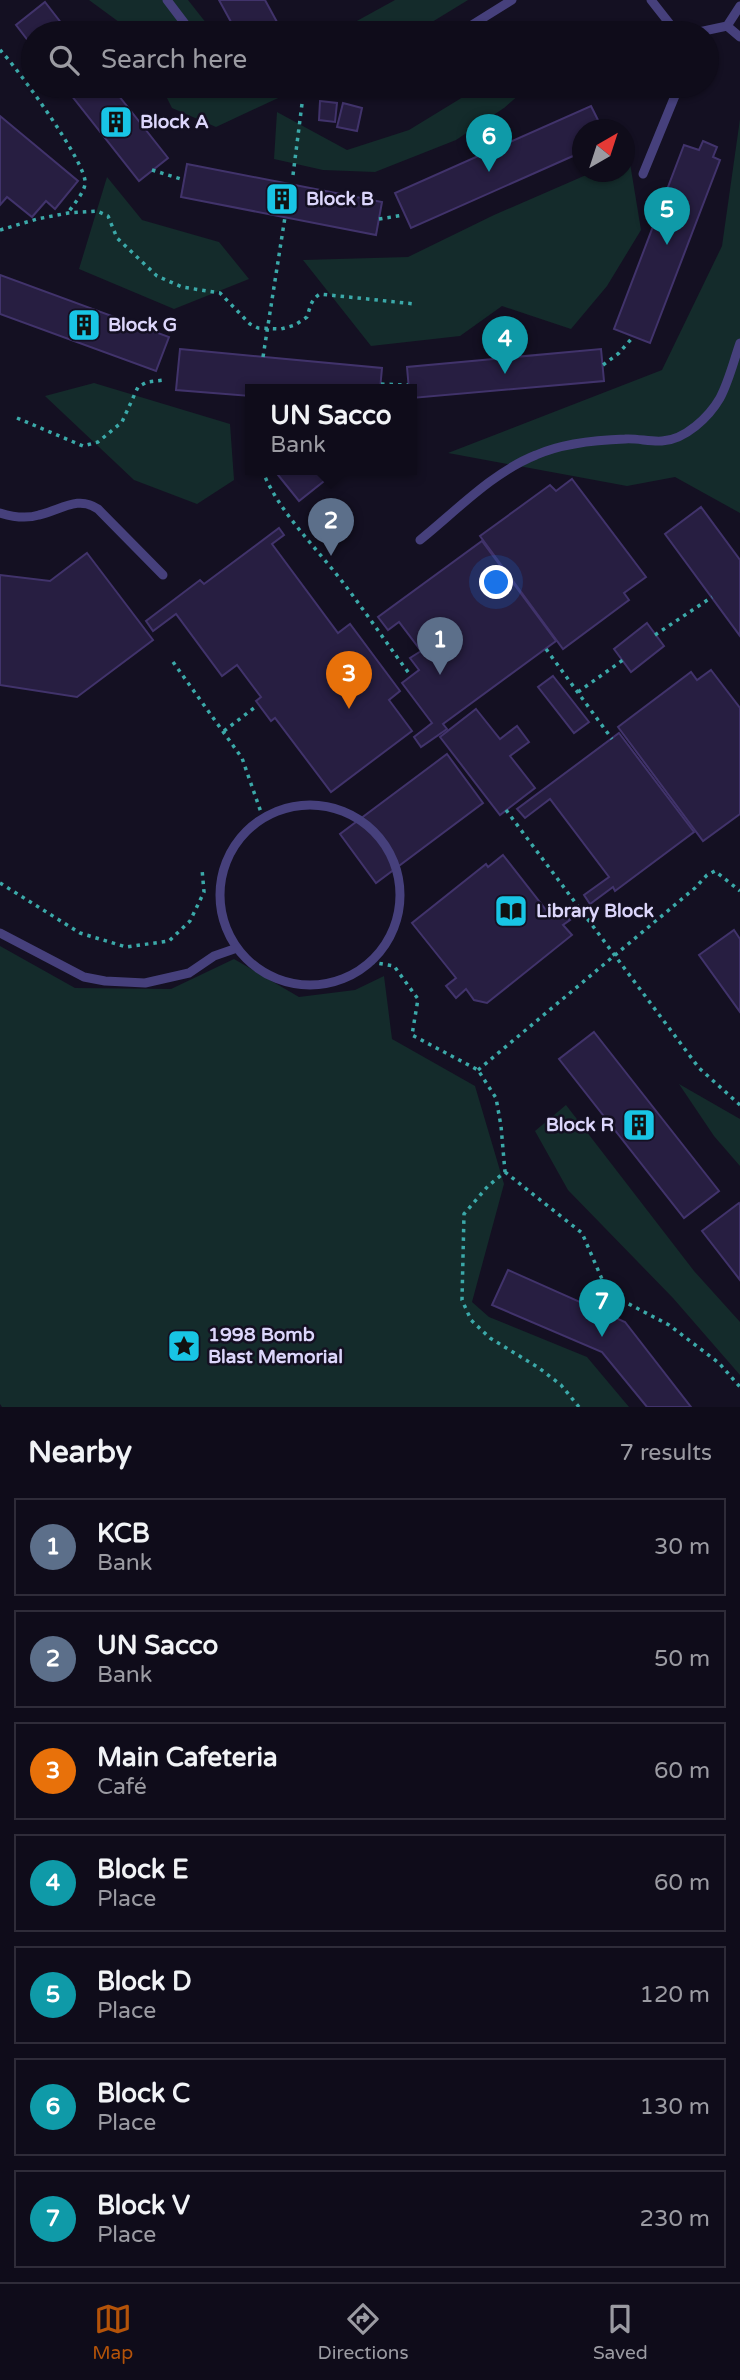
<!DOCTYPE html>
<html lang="en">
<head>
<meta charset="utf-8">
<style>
	:root { --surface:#0f0c1a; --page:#1d1a27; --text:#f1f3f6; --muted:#9b9ba2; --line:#2f2c39; --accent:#b45309 }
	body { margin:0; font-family:"Varela Round",sans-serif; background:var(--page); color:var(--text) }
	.compass { position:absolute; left:572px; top:119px; width:63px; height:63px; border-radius:50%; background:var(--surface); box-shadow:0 2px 5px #0004; rotate:39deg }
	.you { position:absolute; left:497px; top:583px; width:24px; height:24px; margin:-18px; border:5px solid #fff; border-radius:50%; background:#1a73e8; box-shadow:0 0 0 10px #1a73e833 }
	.badge { display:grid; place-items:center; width:46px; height:46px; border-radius:50%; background:var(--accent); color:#fff; font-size:23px; font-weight:700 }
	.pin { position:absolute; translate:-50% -58px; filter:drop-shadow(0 2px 4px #0008) }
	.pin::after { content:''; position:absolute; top:37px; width:24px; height:21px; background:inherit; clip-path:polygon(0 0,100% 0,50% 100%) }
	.popup { position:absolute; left:245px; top:384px; width:172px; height:91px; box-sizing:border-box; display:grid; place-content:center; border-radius:0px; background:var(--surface); filter:drop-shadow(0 2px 5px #0005); font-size:23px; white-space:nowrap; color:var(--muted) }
	.popup b { font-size:26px; color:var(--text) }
	.popup::after { content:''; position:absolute; left:50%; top:100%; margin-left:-14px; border:14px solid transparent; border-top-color:var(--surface) }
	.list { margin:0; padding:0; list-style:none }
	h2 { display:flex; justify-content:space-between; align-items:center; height:91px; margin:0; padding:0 28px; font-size:30px }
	h2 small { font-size:23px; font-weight:400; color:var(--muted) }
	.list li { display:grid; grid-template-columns:46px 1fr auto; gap:21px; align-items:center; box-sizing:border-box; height:98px; margin:0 14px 14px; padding:0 14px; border:2px solid var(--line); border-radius:0px }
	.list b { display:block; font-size:26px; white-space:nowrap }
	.list p { margin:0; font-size:23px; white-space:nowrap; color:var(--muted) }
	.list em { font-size:23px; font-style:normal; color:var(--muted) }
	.icon { flex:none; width:38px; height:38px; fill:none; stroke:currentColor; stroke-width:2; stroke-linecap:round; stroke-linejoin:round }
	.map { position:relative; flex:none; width:740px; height:1407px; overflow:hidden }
	.search { position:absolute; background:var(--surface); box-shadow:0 2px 5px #0004; left:21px; right:21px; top:21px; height:77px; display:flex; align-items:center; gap:18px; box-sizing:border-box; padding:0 24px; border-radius:38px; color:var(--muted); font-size:26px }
	.sheet { height:875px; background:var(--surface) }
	nav { display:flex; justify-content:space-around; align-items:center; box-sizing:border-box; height:98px; border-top:2px solid var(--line); background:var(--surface); font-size:19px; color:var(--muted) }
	nav a { display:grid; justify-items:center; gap:4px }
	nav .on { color:var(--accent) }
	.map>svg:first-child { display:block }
	.green { fill:#142b2b }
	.building { fill:#271e41; stroke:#41336b; stroke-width:2 }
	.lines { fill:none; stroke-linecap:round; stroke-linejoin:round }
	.path { stroke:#3ba9a9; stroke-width:3.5; stroke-dasharray:3.5 5; stroke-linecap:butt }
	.lane { stroke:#46407c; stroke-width:9 }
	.path-bridge { stroke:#3ba9a9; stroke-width:3.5; stroke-dasharray:3.5 5; stroke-linecap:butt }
	.labels { text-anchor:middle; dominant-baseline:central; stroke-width:5; stroke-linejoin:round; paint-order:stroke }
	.poi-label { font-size:19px; font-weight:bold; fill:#dcd6fb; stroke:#141022; text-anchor:start }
</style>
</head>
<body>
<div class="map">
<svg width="740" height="1407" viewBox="0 0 740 1407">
	<rect width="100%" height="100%" fill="#141022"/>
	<g class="green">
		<path d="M89 0H188L214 33H134Z"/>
		<path d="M395 0H468L414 33H335Z"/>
		<path d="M161 86H304L216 127 172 108Z"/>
		<path d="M481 86H529L504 108 456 140 375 172 323 170 274 159 277 112 347 150 409 130Z"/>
		<path d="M740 119V513L675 477 627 486 448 453 662 370 722 246Z"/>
		<path d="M629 157 641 230 607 286 571 329 502 306 460 336 371 346 303 260 408 257 494 215 593 172H624L625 159Z"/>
		<path d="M107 177 142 220 219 242 249 279 174 309 79 269Z"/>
		<path d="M94 383 230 424 234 480 197 504 134 480 45 396Z"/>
		<path d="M0 946 75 988 171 989 234 959 299 997 355 990 384 976 392 1039 475 1086 504 1184 472 1302 489 1317 587 1357 629 1407H2L0 1404Z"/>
		<path d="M679 1084 740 1119V1166L714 1136Z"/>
		<path d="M566 1105 694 1271 740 1322V1375L673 1298 568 1190 535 1131Z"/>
	</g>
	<g class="building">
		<path d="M219 0H265L283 33H237Z"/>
		<path d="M45 2 69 33H33V47L16 25Z"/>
		<path d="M64 86H111L168 158 139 181Z"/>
		<path d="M320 101 337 103 335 122 319 120Z"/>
		<path d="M343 103 362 108 357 131 337 127Z"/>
		<path d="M591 106 601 126 592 130H582V152L411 228 395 193Z"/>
		<path d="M0 116 78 181 55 209 46 201 32 217 7 197 0 205Z"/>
		<path d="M703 141 717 147 713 157 720 160 650 343 614 329 684 145 699 150Z"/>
		<path d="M187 164 382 202 376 235 181 197Z"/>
		<path d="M0 275 169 337 156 371 0 314Z"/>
		<path d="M180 349 382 368 380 390H250V396L176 390Z"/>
		<path d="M601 349 604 381 412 398V390H409L407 367Z"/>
		<path d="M274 470H338L299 501Z"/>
		<path d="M572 479 646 577 624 593 629 600 563 649 480 536 550 485 556 491Z"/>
		<path d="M701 507 740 560V636L665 534Z"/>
		<path d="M279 528 284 535 272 544 338 633 350 624 400 691 389 700 412 731 331 792 275 718 271 721 256 701 261 697 237 665 222 676 176 614 153 631 146 621 200 580 204 584Z"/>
		<path d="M482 541 556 641 443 724 447 729 421 747 414 737 432 723 402 683 419 670 410 658 421 651 399 622 388 630 378 617Z"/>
		<path d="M87 553 153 640 77 697 0 685V575L50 581Z"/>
		<path d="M647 623 664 646 631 672 614 649Z"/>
		<path d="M711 670 740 708V814L703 841 618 727 691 672 697 680Z"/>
		<path d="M553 676 589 722 574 733 538 687Z"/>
		<path d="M476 709 500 739 517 726 529 742 510 756 535 788 500 815 440 737Z"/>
		<path d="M619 733 694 832 615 891 613 887 590 904 584 895 609 877 550 799 525 818 517 809Z"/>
		<path d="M447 754 483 803 376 883 340 834Z"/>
		<path d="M503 855 550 915 559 907 570 920 563 925 572 935 487 1003 474 1000 466 989 456 998 446 986 456 978 412 923 486 864 488 867Z"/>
		<path d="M734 930 740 939V1012L699 955Z"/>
		<path d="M594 1032 719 1191 684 1218 559 1059Z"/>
		<path d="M739 1203 740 1205V1280L702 1231Z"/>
		<path d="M508 1270 625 1322 691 1407H647L602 1352 492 1305Z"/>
	</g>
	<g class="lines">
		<g class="path">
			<path d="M0 50C16 66 89 166 85 184 84 193 73 205 68 213"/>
			<path d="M152 170 184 180"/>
			<path d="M293 175 302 104"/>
			<path d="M379 219 404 215"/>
			<path d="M0 230 37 219 68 213 97 211 108 216 117 238 157 276 182 287 220 293 250 324 258 328 281 329 295 325 307 317C310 308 311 299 320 294L415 304"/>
			<path d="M603 365 619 353 633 337"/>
			<path d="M381 384 408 385"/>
			<path d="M17 418 83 446 98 442 122 422 138 387 147 382 164 380"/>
			<path d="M262 470C279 512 313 544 341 580 365 611 387 644 411 676"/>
			<path d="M655 635 712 597"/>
			<path d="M546 649 612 739"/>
			<path d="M173 662 242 758 263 818"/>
			<path d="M578 692 623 660"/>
			<path d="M224 731 254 708"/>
			<path d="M506 810 699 1068 740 1105"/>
			<path d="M0 883 80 933 126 947 169 941 190 921 204 892 202 869"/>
			<path d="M371 962 394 966 418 999 412 1035 478 1070 496 1098 501 1126 505 1172 488 1186 464 1214 462 1300 471 1320 490 1338 539 1368 561 1385 579 1407"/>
			<path d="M478 1070 695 888 707 875 715 871 740 891"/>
			<path d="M505 1172 582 1233 608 1293 669 1325 719 1363 740 1387"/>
		</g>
		<g class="lane">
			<path d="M167 0 192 33"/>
			<path d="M651 0 673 28 699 32 727 26 740 6"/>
			<path d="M727 26 740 37"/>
			<path d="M459 33 512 0"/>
			<path d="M257 86C287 94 317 89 348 86"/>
			<path d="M643 174 679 86"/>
			<path d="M0 513C13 517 26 519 39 515 61 510 78 495 98 509L163 575"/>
			<path d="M420 540C456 511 493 472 536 455 563 443 596 440 625 439 637 438 650 442 662 441 685 440 709 417 720 398 729 381 734 360 740 343"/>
			<circle cx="310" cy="895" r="90"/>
			<path d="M0 933 84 977 105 981 145 983 189 973 214 956 237 948"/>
		</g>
		<path class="path-bridge" d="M263 357 285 217"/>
	</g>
	<defs>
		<symbol id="building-square" viewBox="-11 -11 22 22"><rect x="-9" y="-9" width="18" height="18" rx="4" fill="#18c5e5" stroke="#141022"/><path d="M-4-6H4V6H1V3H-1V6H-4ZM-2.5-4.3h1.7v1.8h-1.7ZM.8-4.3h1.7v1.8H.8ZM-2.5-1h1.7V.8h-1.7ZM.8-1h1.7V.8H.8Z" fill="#111"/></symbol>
		<symbol id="library-square" viewBox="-11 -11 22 22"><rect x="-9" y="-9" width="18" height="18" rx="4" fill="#18c5e5" stroke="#141022"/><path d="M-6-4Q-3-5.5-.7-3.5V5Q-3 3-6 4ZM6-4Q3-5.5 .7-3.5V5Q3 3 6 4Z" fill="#111"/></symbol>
		<symbol id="sight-square" viewBox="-11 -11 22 22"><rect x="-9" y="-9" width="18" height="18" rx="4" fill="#18c5e5" stroke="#141022"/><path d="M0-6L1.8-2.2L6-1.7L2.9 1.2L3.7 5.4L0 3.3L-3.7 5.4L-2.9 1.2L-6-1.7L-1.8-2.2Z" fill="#111"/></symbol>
	</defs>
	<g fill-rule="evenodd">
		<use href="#building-square" x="97" y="103" width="38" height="38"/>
		<use href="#building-square" x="263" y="180" width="38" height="38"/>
		<use href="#building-square" x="65" y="306" width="38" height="38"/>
		<use href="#library-square" x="492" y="892" width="38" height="38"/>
		<use href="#building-square" x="620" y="1106" width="38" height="38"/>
		<use href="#sight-square" x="165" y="1327" width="38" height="38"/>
	</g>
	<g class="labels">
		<g class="poi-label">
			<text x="140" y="122">Block A</text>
			<text x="306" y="199">Block B</text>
			<text x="108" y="325">Block G</text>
			<text x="536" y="911">Library Block</text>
			<text x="614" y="1125" text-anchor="end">Block R</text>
			<text x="208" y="1335">1998 Bomb<tspan x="208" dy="22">Blast Memorial</tspan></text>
		</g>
	</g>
</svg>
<svg class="compass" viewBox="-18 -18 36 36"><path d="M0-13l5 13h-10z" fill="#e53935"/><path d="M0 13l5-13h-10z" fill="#9b9ba2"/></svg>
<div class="you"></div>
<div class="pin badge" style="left:440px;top:675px;background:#5c6f8a">1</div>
<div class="pin badge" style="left:331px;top:556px;background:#5c6f8a">2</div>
<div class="popup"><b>UN Sacco</b>Bank</div>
<div class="pin badge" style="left:349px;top:709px;background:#e8710a">3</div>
<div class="pin badge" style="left:505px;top:374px;background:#0f9aa8">4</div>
<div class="pin badge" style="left:667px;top:245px;background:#0f9aa8">5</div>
<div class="pin badge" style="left:489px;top:172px;background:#0f9aa8">6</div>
<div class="pin badge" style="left:602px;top:1337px;background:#0f9aa8">7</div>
<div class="search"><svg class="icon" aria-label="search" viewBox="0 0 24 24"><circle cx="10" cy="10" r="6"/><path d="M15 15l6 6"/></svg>Search here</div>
</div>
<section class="sheet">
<h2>Nearby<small>7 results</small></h2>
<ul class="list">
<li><span class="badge" style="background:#5c6f8a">1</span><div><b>KCB</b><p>Bank</p></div><em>30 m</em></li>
<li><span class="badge" style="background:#5c6f8a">2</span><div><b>UN Sacco</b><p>Bank</p></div><em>50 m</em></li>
<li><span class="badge" style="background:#e8710a">3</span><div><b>Main Cafeteria</b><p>Café</p></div><em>60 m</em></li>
<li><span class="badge" style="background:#0f9aa8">4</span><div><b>Block E</b><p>Place</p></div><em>60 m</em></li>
<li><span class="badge" style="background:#0f9aa8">5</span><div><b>Block D</b><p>Place</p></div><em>120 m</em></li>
<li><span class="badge" style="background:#0f9aa8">6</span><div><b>Block C</b><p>Place</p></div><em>130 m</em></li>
<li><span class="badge" style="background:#0f9aa8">7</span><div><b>Block V</b><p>Place</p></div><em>230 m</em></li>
</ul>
</section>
<nav>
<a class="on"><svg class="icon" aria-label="map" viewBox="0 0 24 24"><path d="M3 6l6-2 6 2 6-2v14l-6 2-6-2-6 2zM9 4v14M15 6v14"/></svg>Map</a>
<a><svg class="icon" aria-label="directions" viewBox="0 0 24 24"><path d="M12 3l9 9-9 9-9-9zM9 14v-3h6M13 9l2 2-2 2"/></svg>Directions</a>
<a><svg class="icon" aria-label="saved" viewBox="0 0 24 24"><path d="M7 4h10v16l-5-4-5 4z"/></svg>Saved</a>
</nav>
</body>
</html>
